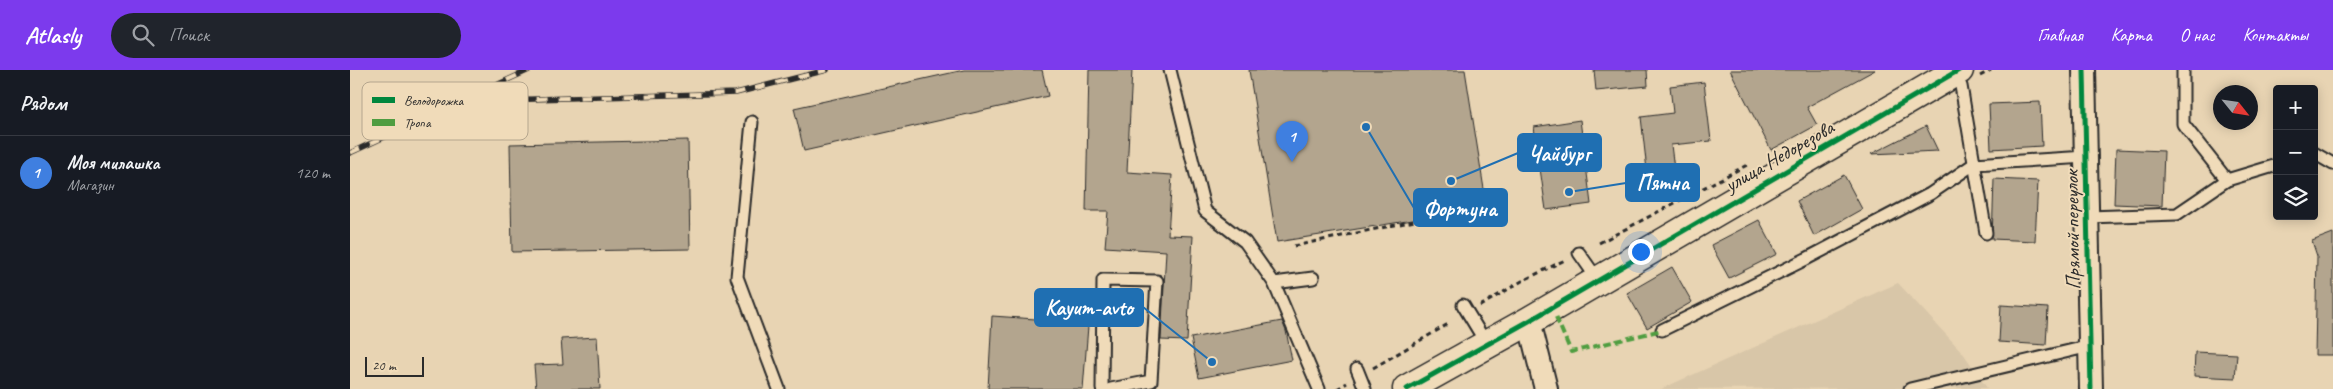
<!DOCTYPE html>
<html lang="ru">
<head>
<meta charset="utf-8">
<style>
	:root { --surface:#171b24; --page:#20242c; --text:#f1f3f6; --muted:#9ea1a6; --line:#363941; --accent:#7c3aed }
	body { margin:0; font-family:Caveat,sans-serif; background:var(--page); color:var(--text) }
	.controls { position:absolute; right:15px; top:15px; display:grid; overflow:hidden; border-radius:5px; box-shadow:0 2px 12px #0003 }
	.controls button { width:45px; height:45px; display:grid; place-items:center; padding:0; border:0; border-bottom:1px solid var(--line); background:var(--surface); color:var(--text); font:25px sans-serif }
	.compass { position:absolute; left:1863px; top:15px; width:45px; height:45px; border-radius:50%; background:var(--surface); box-shadow:0 2px 12px #0003; rotate:120deg }
	.scale { position:absolute; left:15px; bottom:12px; width:59px; box-sizing:border-box; padding-left:5px; border:2px solid #2b2b2b; border-top:0; font-size:14px; line-height:18px; white-space:nowrap; color:#2b2b2b; -webkit-text-stroke:4px #f0dbb9; paint-order:stroke }
	.you { position:absolute; left:1290px; top:181px; width:18px; height:18px; margin:-12px; border:4px solid #fff; border-radius:50%; background:#1a73e8; box-shadow:0 0 0 8px #1a73e833 }
	.badge { display:grid; place-items:center; width:32px; height:32px; border-radius:50%; background:var(--accent); color:#fff; font-size:16px; font-weight:700 }
	.pin { position:absolute; translate:-50% -41px; filter:drop-shadow(0 1px 2px #0008) }
	.pin::after { content:''; position:absolute; top:26px; width:18px; height:15px; background:inherit; clip-path:polygon(0 0,100% 0,50% 100%) }
	.list { margin:0; padding:0; list-style:none }
	h2 { display:flex; justify-content:space-between; align-items:center; height:65px; margin:0; padding:0 20px; font-size:21px }
	h2 small { font-size:16px; font-weight:400; color:var(--muted) }
	.list li { display:grid; grid-template-columns:32px 1fr auto; gap:15px; align-items:center; box-sizing:border-box; height:75px; padding:0 20px; border-top:1px solid var(--line) }
	.list b { display:block; font-size:19px; white-space:nowrap }
	.list p { margin:0; font-size:16px; white-space:nowrap; color:var(--muted) }
	.list em { font-size:16px; font-style:normal; color:var(--muted) }
	.icon { flex:none; width:28px; height:28px; fill:none; stroke:currentColor; stroke-width:2; stroke-linecap:round; stroke-linejoin:round }
	.map { position:relative; flex:none; width:1983px; height:319px; overflow:hidden }
	header { display:flex; align-items:center; gap:30px; box-sizing:border-box; height:70px; padding:0 25px; background:var(--accent); color:#fff }
	header strong { font-size:24px }
	nav { display:flex; gap:28px; margin-inline-start:auto; font-size:18px }
	.search { width:350px; height:45px; background:var(--page); display:flex; align-items:center; gap:12px; box-sizing:border-box; padding:0 18px; border-radius:28px; color:var(--muted); font-size:19px }
	main { display:flex }
	aside { flex:1; background:var(--surface) }
	.map>svg:first-child { display:block }
	.built { fill:#d8c6a8 }
	.building { fill:#b3a58e; stroke:#2b2b2b }
	.lines { fill:none; stroke-linecap:round; stroke-linejoin:round }
	.lane-casing { stroke:#2b2b2b; stroke-width:15 }
	.street-casing { stroke:#2b2b2b; stroke-width:26 }
	.secondary-casing { stroke:#2b2b2b; stroke-width:31 }
	.path { stroke:#2b2b2b; stroke-width:3; stroke-dasharray:5 4; stroke-linecap:butt }
	.lane { stroke:#f0dbb9; stroke-width:11 }
	.street { stroke:#f0dbb9; stroke-width:22 }
	.secondary { stroke:#f0dbb9; stroke-width:28 }
	.rail-casing { stroke:#2b2b2b; stroke-width:5.5 }
	.rail { stroke:#f0dbb9; stroke-width:4; stroke-dasharray:11; stroke-linecap:butt }
	.quiet { stroke:#4f9d41; stroke-width:4; stroke-dasharray:8 4; stroke-linecap:butt }
	.cycleway-casing { stroke:#f0dbb9; stroke-width:8 }
	.cycleway { stroke:#00873e; stroke-width:5 }
	.labels { text-anchor:middle; dominant-baseline:central; stroke-width:4; stroke-linejoin:round; paint-order:stroke }
	.street-label { font-size:21px; fill:#2b2b2b; stroke:#f0dbb9 }
	.key { fill:#f0dbb9; stroke:#b5a68e; stroke-width:1 }
	.key-label { font-size:14px; fill:#2b2b2b }
	.leader { fill:none; stroke:#1f6fb2; stroke-width:2 }
	.callout-dot { fill:#1f6fb2; stroke:#f0dbb9; stroke-width:2 }
	.callout { fill:#1f6fb2; stroke:#1f6fb2; stroke-width:2 }
	.callout-label { font-size:22px; text-anchor:middle; font-weight:bold; fill:#fff }
</style>
</head>
<body>
<header>
<strong>Atlasly</strong>
<div class="search"><svg class="icon" aria-label="search" viewBox="0 0 24 24"><circle cx="10" cy="10" r="6"/><path d="M15 15l6 6"/></svg>Поиск</div>
<nav><a>Главная</a><a>Карта</a><a>О нас</a><a>Контакты</a></nav>
</header>
<main>
<aside>
<h2>Рядом<small></small></h2>
<ul class="list">
<li><span class="badge" style="background:#3f7fe0">1</span><div><b>Моя милашка</b><p>Магазин</p></div><em>120 m</em></li>
</ul>
</aside>
<div class="map">
<svg width="1983" height="319" viewBox="0 0 1983 319">
	<rect width="100%" height="100%" fill="#e8d4b3"/>
	<filter id="ink" filterUnits="userSpaceOnUse"><feTurbulence type="fractalNoise" baseFrequency=".02" numOctaves="2"/><feDisplacementMap in="SourceGraphic" scale="10" xChannelSelector="R" yChannelSelector="G"/><feConvolveMatrix kernelMatrix="1 2 1 2 8 2 1 2 1" color-interpolation-filters="sRGB"/></filter>
	<g filter="url(#ink)">
		<path class="built" d="M1548 213 1613 283 1637 318 1311 319Z"/>
		<g class="building">
			<path d="M614 0H692L698 26 454 81 444 38Z"/>
			<path d="M739 0H782L777 102 822 105 818 165 843 166 837 271 811 270 816 181 755 177 758 141H736Z"/>
			<path d="M899 0H1115L1137 138 927 172Z"/>
			<path d="M1244 0H1297L1298 16 1246 21Z"/>
			<path d="M1380 0H1525L1457 37 1467 55 1421 80Z"/>
			<path d="M1354 12 1361 71 1321 75 1326 115 1299 118 1291 47 1323 43 1320 16Z"/>
			<path d="M1690 32 1692 76 1641 79 1639 34Z"/>
			<path d="M1230 50 1241 134 1196 140 1184 57Z"/>
			<path d="M1576 56 1588 81 1521 84Z"/>
			<path d="M338 70 340 179 162 182 160 74Z"/>
			<path d="M1766 79 1814 81 1812 136 1764 134Z"/>
			<path d="M1494 105 1512 139 1464 166 1447 131Z"/>
			<path d="M1644 109 1688 111 1685 171 1642 169Z"/>
			<path d="M1409 150 1427 184 1379 208 1361 175Z"/>
			<path d="M1983 163V285H1965L1967 186 1962 171Z"/>
			<path d="M1322 197 1342 232 1297 258 1277 223Z"/>
			<path d="M702 228 740 231 733 319H638L642 246 700 250Z"/>
			<path d="M1651 235 1698 238 1696 275 1649 272Z"/>
			<path d="M932 251 936 261 942 290 849 308 841 268Z"/>
			<path d="M247 267 250 319H186L184 295 213 294 211 269Z"/>
			<path d="M1845 282 1887 284 1885 308 1844 306Z"/>
		</g>
		<g class="lines">
			<defs>
				<g id="lane">
					<path d="M820 0 855 141 895 172 924 213 963 208"/>
					<path d="M1833 0V54L1877 110"/>
					<path d="M1611 16 1636 163"/>
					<path d="M402 52 387 207 429 319"/>
					<path d="M1964 83 1983 94"/>
					<path d="M1738 147 1827 144 1877 110 1927 95"/>
					<path d="M1229 183 1248 210"/>
					<path d="M924 213 969 319"/>
					<path d="M1113 235 1136 273"/>
					<path d="M1312 260 1456 189 1580 124 1624 94 1736 87"/>
					<path d="M1007 299 1015 319"/>
					<path d="M752 319 753 210 807 211 801 311 761 319"/>
					<path d="M1560 319 1740 276"/>
				</g>
				<g id="street">
					<path d="M1734 0 1741 319"/>
					<path d="M1179 251 1196 319"/>
				</g>
				<path id="secondary" d="M1057 319 1179 251 1609 0"/>
			</defs>
			<use href="#lane" class="lane-casing"/>
			<use href="#street" class="street-casing"/>
			<use href="#secondary" class="secondary-casing"/>
			<g class="path">
				<path d="M1630 6 1641 0"/>
				<path d="M1249 173 1397 95"/>
				<path d="M944 176 1074 149 1147 138"/>
				<path d="M1130 236 1172 211 1217 189"/>
				<path d="M1023 298 1100 253"/>
				<path d="M987 319 997 313"/>
			</g>
			<use href="#lane" class="lane"/>
			<use href="#street" class="street"/>
			<use href="#secondary" class="secondary"/>
			<defs>
				<g id="rail">
					<path d="M77 47 179 0"/>
					<path d="M37 65 149 30 386 23 477 0"/>
					<path d="M0 83 43 63"/>
				</g>
			</defs>
			<use href="#rail" class="rail-casing"/>
			<use href="#rail" class="rail"/>
			<path class="quiet" d="M1206 247 1221 282 1312 260"/>
			<defs>
				<g id="cycleway">
					<path d="M1734 0 1741 319"/>
					<path d="M1057 319 1179 251 1609 0"/>
				</g>
			</defs>
			<use href="#cycleway" class="cycleway-casing"/>
			<use href="#cycleway" class="cycleway"/>
		</g>
	</g>
	<g class="labels">
		<g class="street-label">
			<text transform="translate(1429 86) rotate(-30)">улица Недорезова</text>
			<text transform="translate(1722 160) rotate(-91)">Прямой переулок</text>
		</g>
	</g>
	<rect x="12" y="12" width="166" height="58" rx="8" class="key"/>
	<rect x="22" y="27" width="23" height="6" fill="#00873e"/>
	<rect x="22" y="49" width="23" height="7" fill="#4f9d41"/>
	<g class="key-label">
		<text x="54" y="35">Велодорожка</text>
		<text x="54" y="57">Тропа</text>
	</g>
	<path class="leader" d="M1101 111L1168 83M1219 122L1276 113M1016 57L1064 138M862 292L793 237"/>
	<g class="callout-dot">
		<circle cx="1101" cy="111" r="5"/>
		<circle cx="1219" cy="122" r="5"/>
		<circle cx="1016" cy="57" r="5"/>
		<circle cx="862" cy="292" r="5"/>
	</g>
	<g class="callout">
		<rect x="1168" y="64" width="83" height="37" rx="5"/>
		<rect x="1276" y="94" width="73" height="37" rx="5"/>
		<rect x="1064" y="119" width="93" height="37" rx="5"/>
		<rect x="685" y="219" width="108" height="37" rx="5"/>
	</g>
	<g class="callout-label">
		<text x="1209" y="91">Чайбург</text>
		<text x="1313" y="120">Пятна</text>
		<text x="1110" y="146">Фортуна</text>
		<text x="739" y="245">Kayum-avto</text>
	</g>
</svg>
<div class="controls">
<button>+</button>
<button>−</button>
<button><svg class="icon" aria-label="layers" viewBox="0 0 24 24"><path d="M12 4l9 5-9 5-9-5zM3 14l9 5 9-5"/></svg></button>
</div>
<svg class="compass" viewBox="-18 -18 36 36"><path d="M0-13l5 13h-10z" fill="#e53935"/><path d="M0 13l5-13h-10z" fill="#9ea1a6"/></svg>
<div class="scale">20 m</div>
<div class="you"></div>
<div class="pin badge" style="left:942px;top:92px;background:#3f7fe0">1</div>
</div>
</main>
</body>
</html>
